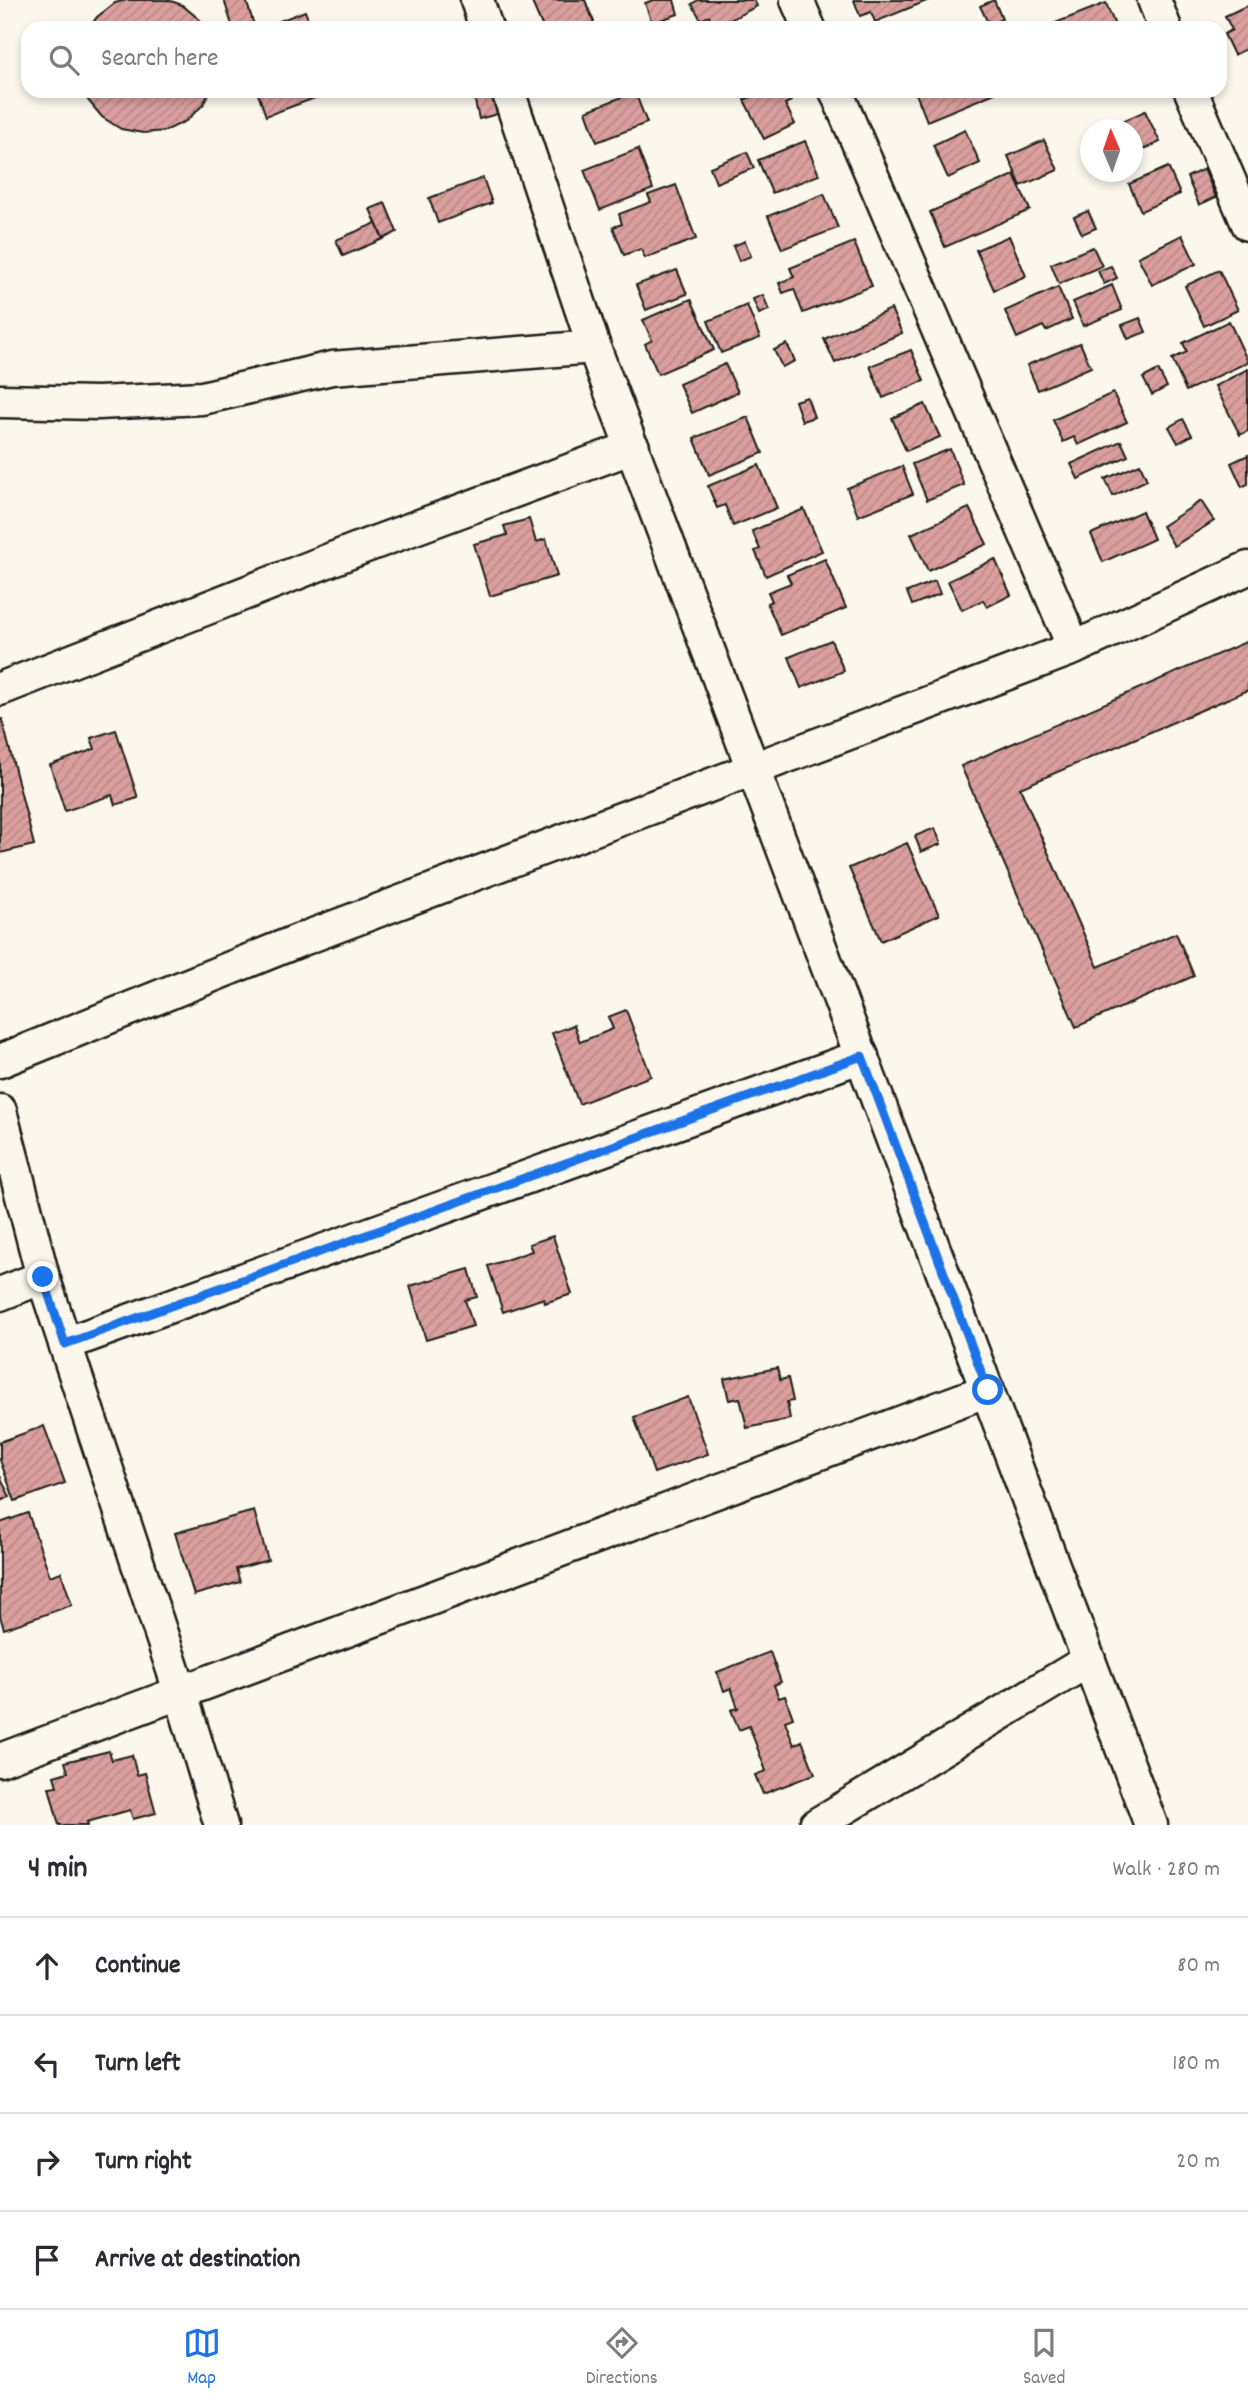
<!DOCTYPE html>
<html lang="en">
<head>
<meta charset="utf-8">
<style>
	:root { --surface:#fff; --page:#f2f2f3; --text:#2b2b33; --muted:#7c7c81; --line:#e1e1e2; --accent:#1a73e8 }
	body { margin:0; font-family:Dekko,sans-serif; background:var(--page); color:var(--text) }
	.compass { position:absolute; left:1080px; top:119px; width:63px; height:63px; border-radius:50%; background:var(--surface); box-shadow:0 4px 10px #0003; rotate:358deg }
	.stop { position:absolute; width:21px; height:21px; margin:-16px; border:5px solid #1a73e8; border-radius:50%; background:#fff }
	.stop.end { background:#1a73e8; border-color:#fff; box-shadow:0 2px 7px #0008 }
	.list { margin:0; padding:0; list-style:none }
	h2 { display:flex; justify-content:space-between; align-items:center; height:91px; margin:0; padding:0 28px; font-size:30px }
	h2 small { font-size:23px; font-weight:400; color:var(--muted) }
	.list li { display:grid; grid-template-columns:46px 1fr auto; gap:21px; align-items:center; box-sizing:border-box; height:98px; padding:0 28px; border-top:2px solid var(--line) }
	.list b { display:block; font-size:26px; white-space:nowrap }
	.list em { font-size:23px; font-style:normal; color:var(--muted) }
	.icon { flex:none; width:38px; height:38px; fill:none; stroke:currentColor; stroke-width:2; stroke-linecap:round; stroke-linejoin:round }
	.map { position:relative; flex:none; width:1248px; height:1825px; overflow:hidden }
	.search { position:absolute; background:var(--surface); box-shadow:0 4px 10px #0003; left:21px; right:21px; top:21px; height:77px; display:flex; align-items:center; gap:18px; box-sizing:border-box; padding:0 24px; border-radius:21px; color:var(--muted); font-size:26px }
	.sheet { height:483px; background:var(--surface) }
	nav { display:flex; justify-content:space-around; align-items:center; box-sizing:border-box; height:98px; border-top:2px solid var(--line); background:var(--surface); font-size:19px; color:var(--muted) }
	nav a { display:grid; justify-items:center; gap:4px }
	nav .on { color:var(--accent) }
	.map>svg:first-child { display:block }
	.building { fill:url(#building-hatch); stroke:#1c1c1c; stroke-width:2 }
	.lines { fill:none; stroke-linecap:round; stroke-linejoin:round }
	.street-casing { stroke:#1c1c1c; stroke-width:37 }
	.street { stroke:#fbf7ec; stroke-width:32 }
	.route { stroke:#1a73e8; stroke-width:9 }
</style>
</head>
<body>
<div class="map">
<svg width="1248" height="1825" viewBox="0 0 1248 1825">
	<defs>
		<pattern id="building-hatch" width="6" height="6" patternUnits="userSpaceOnUse" patternTransform="scale(1.75)"><rect width="6" height="6" fill="#dba09d"/><path d="M-1 1l2-2M0 6l6-6M5 7l2-2" fill="none" stroke="#bb8987"/></pattern>
	</defs>
	<rect width="100%" height="100%" fill="#fbf7ec"/>
	<filter id="ink" filterUnits="userSpaceOnUse"><feTurbulence type="fractalNoise" baseFrequency=".0143" numOctaves="2"/><feDisplacementMap in="SourceGraphic" scale="14" xChannelSelector="R" yChannelSelector="G"/><feConvolveMatrix kernelMatrix="1 2 1 2 8 2 1 2 1" color-interpolation-filters="sRGB"/></filter>
	<g filter="url(#ink)">
		<g class="building">
			<path d="M126 0H168L182 5 200 20 204 28H89L97 17 115 3Z"/>
			<path d="M224 0H246L255 28H233Z"/>
			<path d="M531 0H585L594 22 578 28H543Z"/>
			<path d="M653 0H674L678 14 652 23 645 3Z"/>
			<path d="M698 0H754L757 6 715 28 709 16 701 20 692 4Z"/>
			<path d="M854 0H929L875 22 871 12 860 16Z"/>
			<path d="M994 0 1002 19 989 25 980 6Z"/>
			<path d="M1106 3 1116 28H1043Z"/>
			<path d="M1248 5V48L1234 55 1224 34 1232 30 1225 16Z"/>
			<path d="M305 11 310 24 301 28H270L269 25Z"/>
			<path d="M84 91H210L203 105 186 121 165 131 143 133 121 129 102 117 87 99Z"/>
			<path d="M257 91H334L266 116Z"/>
			<path d="M763 91H786L791 101 785 104 795 124 764 139 744 100Z"/>
			<path d="M915 91H994L995 93 927 121Z"/>
			<path d="M496 92 501 113 479 119 474 97Z"/>
			<path d="M635 92 647 123 597 142 586 111Z"/>
			<path d="M1145 111 1160 142 1132 155V130H1103Z"/>
			<path d="M965 130 980 163 948 178 933 145Z"/>
			<path d="M1044 140 1058 170 1021 186 1008 156Z"/>
			<path d="M805 141 819 175 772 193 758 160Z"/>
			<path d="M638 149 653 189 600 210 584 170Z"/>
			<path d="M747 152 754 168 716 183 710 167Z"/>
			<path d="M1168 167 1180 194 1141 211 1129 184Z"/>
			<path d="M1204 169 1216 197 1199 205 1187 177Z"/>
			<path d="M1014 175 1030 210 945 247 930 212Z"/>
			<path d="M483 178 492 203 438 223 429 198Z"/>
			<path d="M676 185 696 239 645 258 641 249 624 255 613 227 622 224 619 214 651 202 648 195Z"/>
			<path d="M824 194 838 228 782 249 768 216Z"/>
			<path d="M385 203 397 232 383 239 370 209Z"/>
			<path d="M1088 211 1096 228 1082 234 1074 217Z"/>
			<path d="M376 223 383 239 343 256 336 240Z"/>
			<path d="M1182 235 1196 264 1152 285 1138 257Z"/>
			<path d="M1009 236 1026 276 994 290 976 250Z"/>
			<path d="M745 241 751 256 739 261 733 246Z"/>
			<path d="M854 242 872 286 803 313 794 289 783 293 779 283 794 277 790 268Z"/>
			<path d="M1093 247 1102 266 1059 284 1051 264Z"/>
			<path d="M1111 266 1117 278 1104 284 1098 271Z"/>
			<path d="M677 270 687 294 646 310 636 285Z"/>
			<path d="M1219 270 1238 310 1204 326 1185 286Z"/>
			<path d="M1112 285 1122 310 1083 326 1073 302Z"/>
			<path d="M1058 287 1072 319 1046 331 1043 326 1017 338 1005 311Z"/>
			<path d="M763 295 769 310 759 314 753 299Z"/>
			<path d="M691 299 714 350 658 374 645 344 652 340 643 320Z"/>
			<path d="M747 305 760 338 721 353 708 321Z"/>
			<path d="M891 309 902 333 835 363 824 339Z"/>
			<path d="M1140 318 1146 332 1128 339 1122 325Z"/>
			<path d="M1229 321 1248 362 1186 391 1172 359 1187 352 1183 343Z"/>
			<path d="M1080 343 1091 367 1038 390 1027 365Z"/>
			<path d="M787 344 795 361 782 367 774 350Z"/>
			<path d="M911 350 924 381 883 398 870 366Z"/>
			<path d="M725 364 738 392 692 413 679 384Z"/>
			<path d="M1248 369V431L1240 435 1215 386Z"/>
			<path d="M1158 370 1167 387 1152 395 1143 378Z"/>
			<path d="M1113 393 1127 422 1078 445 1074 437 1063 442 1053 420Z"/>
			<path d="M807 397 814 417 802 421 795 401Z"/>
			<path d="M925 404 940 437 906 451 892 418Z"/>
			<path d="M748 417 763 453 709 475 694 438Z"/>
			<path d="M1183 419 1192 435 1178 443 1169 427Z"/>
			<path d="M1121 441 1128 456 1078 479 1071 464Z"/>
			<path d="M950 449 964 485 927 500 912 464Z"/>
			<path d="M1248 455V484L1242 487 1231 463Z"/>
			<path d="M1140 464 1147 480 1113 496 1105 479Z"/>
			<path d="M759 465 777 508 733 526 725 505 717 508 708 486Z"/>
			<path d="M902 466 913 494 858 516 847 488Z"/>
			<path d="M1201 501 1214 521 1174 546 1162 526Z"/>
			<path d="M969 508 987 544 928 571 911 534Z"/>
			<path d="M804 509 822 551 766 576 755 551 760 549 752 531Z"/>
			<path d="M1142 511 1154 539 1103 562 1091 534Z"/>
			<path d="M529 519 536 542 546 539 557 576 490 596 474 544 507 535 504 526Z"/>
			<path d="M825 559 846 608 781 635 767 603 772 601 768 592 791 583 787 575Z"/>
			<path d="M995 559 1011 595 987 607 983 600 962 610 948 581Z"/>
			<path d="M935 581 940 594 912 605 907 592Z"/>
			<path d="M831 640 844 671 801 688 789 657Z"/>
			<path d="M1248 641V690L1020 788 1098 967 1176 933 1194 976 1076 1027 961 766Z"/>
			<path d="M2 719 34 845 0 853V720Z"/>
			<path d="M116 730 138 798 115 805 112 795 65 811 50 765 95 749 91 738Z"/>
			<path d="M935 828 941 844 921 852 915 836Z"/>
			<path d="M907 843 939 915 881 941 849 868Z"/>
			<path d="M626 1010 651 1076 579 1104 552 1033 574 1025 580 1042 613 1029 608 1017Z"/>
			<path d="M553 1236 572 1294 545 1303 544 1298 503 1312 488 1266 532 1251 529 1244Z"/>
			<path d="M469 1269 477 1297 465 1300 473 1326 426 1340 410 1286Z"/>
			<path d="M777 1368 780 1380 788 1378 793 1401 787 1402 790 1419 747 1428 740 1398 729 1400 724 1379Z"/>
			<path d="M688 1397 708 1454 654 1473 634 1417Z"/>
			<path d="M44 1426 65 1483 15 1501 0 1460V1442Z"/>
			<path d="M0 1476 10 1497 0 1501Z"/>
			<path d="M254 1511 268 1560 236 1569 240 1582 194 1595 175 1533Z"/>
			<path d="M28 1513 50 1576 61 1572 72 1605 4 1629 0 1616V1523Z"/>
			<path d="M770 1652 781 1682 774 1685 779 1698 785 1696 793 1718 785 1721 794 1745 802 1741 815 1774 763 1794 755 1775 766 1771 749 1726 739 1730 731 1710 738 1708 731 1688 724 1691 717 1672Z"/>
			<path d="M109 1751 112 1760 132 1755 137 1775 145 1773 156 1813 133 1819 130 1810 87 1822 88 1825H59L49 1787 57 1786 54 1776 68 1772 65 1762Z"/>
		</g>
		<g class="lines">
			<defs>
				<g id="street">
					<path d="M477 0 486 28"/>
					<path d="M797 0 809 28"/>
					<path d="M1154 0 1165 28"/>
					<path d="M508 91 594 347 1151 1825"/>
					<path d="M836 91 1074 648"/>
					<path d="M1191 91 1248 224"/>
					<path d="M0 401 98 403 202 398 332 368 594 347"/>
					<path d="M0 689 363 547 633 447"/>
					<path d="M0 1061 300 940 1074 648 1248 568"/>
					<path d="M0 1111 43 1277 181 1694 221 1825"/>
					<path d="M0 1294 43 1277"/>
					<path d="M65 1344 862 1056"/>
					<path d="M0 1760 988 1390"/>
					<path d="M816 1825 1089 1660"/>
				</g>
			</defs>
			<use href="#street" class="street-casing"/>
			<use href="#street" class="street"/>
		</g>
	</g>
	<g class="lines" filter="url(#ink)">
		<path class="route" d="M43 1277 65 1344 862 1056 988 1390"/>
	</g>
</svg>
<svg class="compass" viewBox="-18 -18 36 36"><path d="M0-13l5 13h-10z" fill="#e53935"/><path d="M0 13l5-13h-10z" fill="#7c7c81"/></svg>
<div class="stop" style="left:988px;top:1390px"></div>
<div class="stop end" style="left:43px;top:1277px"></div>
<div class="search"><svg class="icon" aria-label="search" viewBox="0 0 24 24"><circle cx="10" cy="10" r="6"/><path d="M15 15l6 6"/></svg>Search here</div>
</div>
<section class="sheet">
<h2>4 min<small>Walk · 280 m</small></h2>
<ul class="list">
<li><svg class="icon" aria-label="ahead" viewBox="0 0 24 24"><path d="M12 20V5M6 11l6-6 6 6"/></svg><div><b>Continue</b></div><em>80 m</em></li>
<li><svg class="icon" aria-label="left" viewBox="0 0 24 24"><path d="M17 20v-9H6M10 6l-5 5 5 5"/></svg><div><b>Turn left</b></div><em>180 m</em></li>
<li><svg class="icon" aria-label="right" viewBox="0 0 24 24"><path d="M7 20v-9h11M14 6l5 5-5 5"/></svg><div><b>Turn right</b></div><em>20 m</em></li>
<li><svg class="icon" aria-label="arrive" viewBox="0 0 24 24"><path d="M6 21V4h12l-3 4 3 4H6"/></svg><div><b>Arrive at destination</b></div></li>
</ul>
</section>
<nav>
<a class="on"><svg class="icon" aria-label="map" viewBox="0 0 24 24"><path d="M3 6l6-2 6 2 6-2v14l-6 2-6-2-6 2zM9 4v14M15 6v14"/></svg>Map</a>
<a><svg class="icon" aria-label="directions" viewBox="0 0 24 24"><path d="M12 3l9 9-9 9-9-9zM9 14v-3h6M13 9l2 2-2 2"/></svg>Directions</a>
<a><svg class="icon" aria-label="saved" viewBox="0 0 24 24"><path d="M7 4h10v16l-5-4-5 4z"/></svg>Saved</a>
</nav>
</body>
</html>
